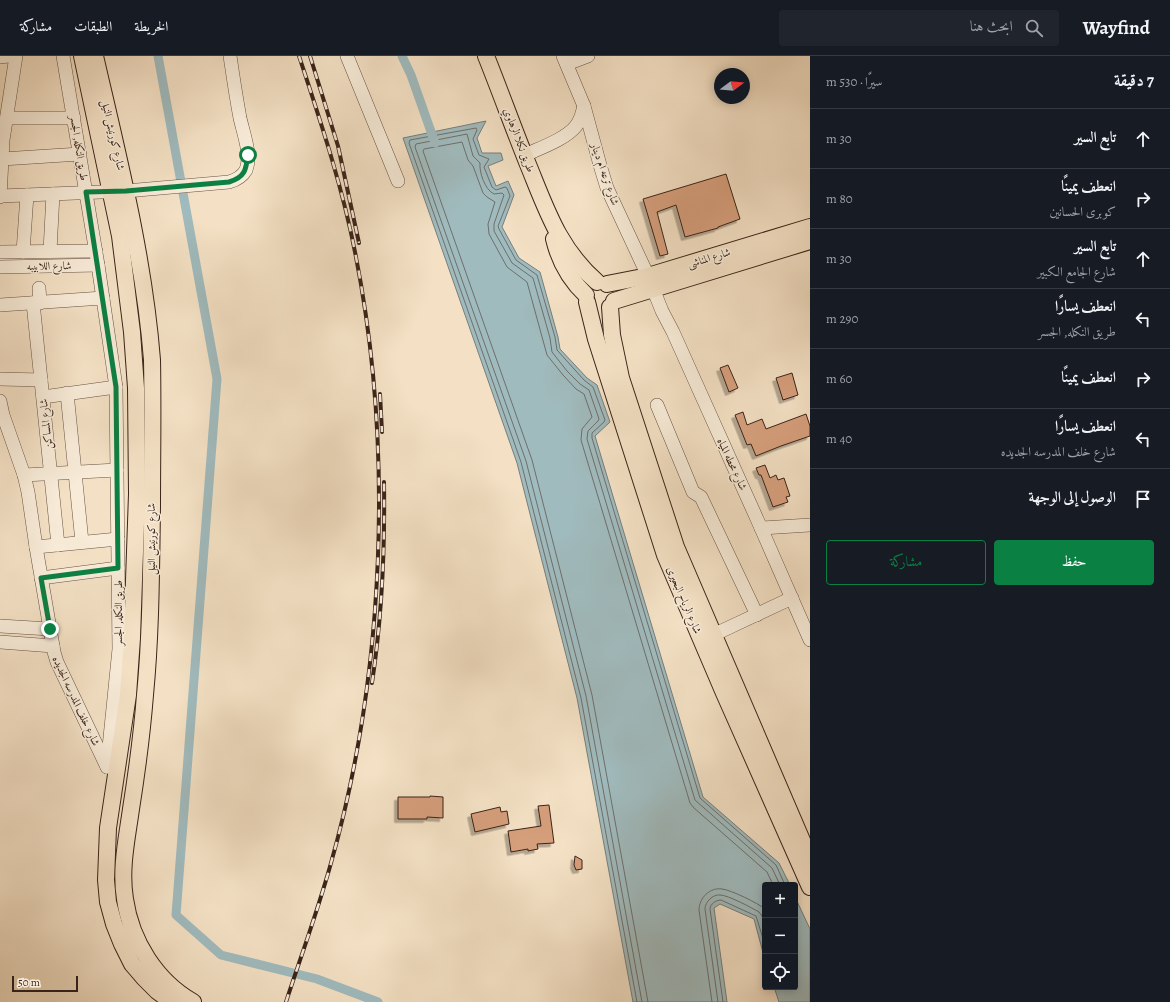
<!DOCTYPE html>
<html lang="ar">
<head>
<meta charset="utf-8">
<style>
	:root { --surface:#171b24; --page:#20242c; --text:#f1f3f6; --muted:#9ea1a6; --line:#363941; --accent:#0b8043 }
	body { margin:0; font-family:Alegreya,Amiri,serif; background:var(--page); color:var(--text); direction:rtl }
	.controls { position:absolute; right:12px; bottom:12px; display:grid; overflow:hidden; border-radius:4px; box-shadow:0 2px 10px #0003 }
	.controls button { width:36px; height:36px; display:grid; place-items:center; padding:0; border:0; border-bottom:1px solid var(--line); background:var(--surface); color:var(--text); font:20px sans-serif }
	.compass { position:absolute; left:714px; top:12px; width:36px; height:36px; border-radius:50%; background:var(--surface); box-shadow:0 2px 10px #0003; rotate:74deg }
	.scale { position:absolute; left:12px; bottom:10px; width:66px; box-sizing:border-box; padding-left:4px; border:2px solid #3a2319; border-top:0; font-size:11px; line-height:14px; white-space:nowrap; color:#3a2319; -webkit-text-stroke:3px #f8ecd9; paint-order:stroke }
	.stop { position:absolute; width:12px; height:12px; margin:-9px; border:3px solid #0b8043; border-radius:50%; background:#fff }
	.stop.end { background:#0b8043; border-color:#fff; box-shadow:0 1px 4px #0008 }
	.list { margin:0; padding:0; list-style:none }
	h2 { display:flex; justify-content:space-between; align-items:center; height:52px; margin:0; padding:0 16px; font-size:17px }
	h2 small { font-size:13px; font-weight:400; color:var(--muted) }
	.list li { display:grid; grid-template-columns:26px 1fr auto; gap:12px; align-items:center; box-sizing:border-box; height:60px; padding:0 16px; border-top:1px solid var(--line) }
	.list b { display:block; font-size:15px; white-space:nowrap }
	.list p { margin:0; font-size:13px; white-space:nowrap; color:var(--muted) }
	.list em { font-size:13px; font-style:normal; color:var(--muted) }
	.actions { display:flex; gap:8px; padding:12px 16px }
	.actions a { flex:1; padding:9px 0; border:1px solid var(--accent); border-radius:4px; text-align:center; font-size:14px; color:var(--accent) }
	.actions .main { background:var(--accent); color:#fff }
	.icon { flex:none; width:22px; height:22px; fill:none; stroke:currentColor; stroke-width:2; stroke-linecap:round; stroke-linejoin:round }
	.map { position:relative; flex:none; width:810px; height:946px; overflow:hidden; direction:ltr }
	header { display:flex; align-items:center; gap:24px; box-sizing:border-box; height:56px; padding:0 20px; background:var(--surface); border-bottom:1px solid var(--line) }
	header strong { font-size:19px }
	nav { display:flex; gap:22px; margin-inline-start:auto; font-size:14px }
	.search { width:280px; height:36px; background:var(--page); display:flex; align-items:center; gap:10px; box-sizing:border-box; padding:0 14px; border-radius:4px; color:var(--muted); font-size:15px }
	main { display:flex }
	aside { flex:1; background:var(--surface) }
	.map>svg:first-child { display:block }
	.water { fill:#a0bbbe; stroke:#777e7c }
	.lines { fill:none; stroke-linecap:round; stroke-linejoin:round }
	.shore { stroke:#6d6f6c; stroke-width:1 }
	.canal { stroke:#a0bbbe; stroke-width:9 }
	.building { fill:#d69f7b; stroke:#3a2319; filter:url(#shadow) }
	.minor-casing { stroke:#685244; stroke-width:14 }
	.major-casing { stroke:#3a2319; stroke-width:18 }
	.minor { stroke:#f8ecd9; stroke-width:13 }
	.major { stroke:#f4e1c5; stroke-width:16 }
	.rail-casing { stroke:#3a2319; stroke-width:4 }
	.rail { stroke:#f8ecd9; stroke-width:2.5; stroke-dasharray:8; stroke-linecap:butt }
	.route { stroke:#0b8043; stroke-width:5 }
	.labels { text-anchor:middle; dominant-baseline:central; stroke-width:3; stroke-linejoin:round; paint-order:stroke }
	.street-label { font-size:11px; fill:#3a2319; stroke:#f8ecd9 }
</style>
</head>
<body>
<header>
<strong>Wayfind</strong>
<div class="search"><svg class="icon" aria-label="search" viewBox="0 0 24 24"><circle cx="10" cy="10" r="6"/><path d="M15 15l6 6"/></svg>ابحث هنا</div>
<nav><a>الخريطة</a><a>الطبقات</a><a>مشاركة</a></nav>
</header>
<main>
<aside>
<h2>7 دقيقة<small>سيرًا · 530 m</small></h2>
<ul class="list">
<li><svg class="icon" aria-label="ahead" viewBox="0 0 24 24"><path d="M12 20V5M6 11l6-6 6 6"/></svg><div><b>تابع السير</b></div><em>30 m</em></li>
<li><svg class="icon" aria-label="right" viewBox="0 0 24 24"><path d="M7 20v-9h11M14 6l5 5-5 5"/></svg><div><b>انعطف يمينًا</b><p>كوبرى الحسانين</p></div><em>80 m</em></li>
<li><svg class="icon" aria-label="ahead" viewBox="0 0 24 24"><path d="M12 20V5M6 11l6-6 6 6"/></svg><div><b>تابع السير</b><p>شارع الجامع الكبير</p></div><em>30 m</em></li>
<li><svg class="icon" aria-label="left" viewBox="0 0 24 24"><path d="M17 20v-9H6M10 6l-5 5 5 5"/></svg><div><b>انعطف يسارًا</b><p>طريق النكله, الجسر</p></div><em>290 m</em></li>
<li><svg class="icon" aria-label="right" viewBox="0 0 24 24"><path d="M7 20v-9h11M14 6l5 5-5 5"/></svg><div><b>انعطف يمينًا</b></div><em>60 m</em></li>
<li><svg class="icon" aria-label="left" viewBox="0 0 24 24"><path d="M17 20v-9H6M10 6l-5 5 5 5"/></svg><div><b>انعطف يسارًا</b><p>شارع خلف المدرسه الجديده</p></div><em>40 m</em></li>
<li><svg class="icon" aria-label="arrive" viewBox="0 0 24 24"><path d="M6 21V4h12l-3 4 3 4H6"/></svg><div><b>الوصول إلى الوجهة</b></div></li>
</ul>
<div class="actions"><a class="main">حفظ</a><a>مشاركة</a></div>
</aside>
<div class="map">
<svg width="810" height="946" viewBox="0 0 810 946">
	<defs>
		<filter id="shadow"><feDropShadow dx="-3.5" dy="3.5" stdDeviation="0" flood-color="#0004"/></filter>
	</defs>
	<rect width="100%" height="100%" fill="#f4e1c5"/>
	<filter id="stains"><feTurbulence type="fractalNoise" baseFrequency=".005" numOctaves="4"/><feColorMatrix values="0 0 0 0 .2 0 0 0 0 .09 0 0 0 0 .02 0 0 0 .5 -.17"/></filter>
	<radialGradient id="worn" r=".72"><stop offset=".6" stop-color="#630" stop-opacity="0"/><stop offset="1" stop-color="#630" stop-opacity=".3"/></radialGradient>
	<g class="water">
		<path d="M486 65 477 82 482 97H501L503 104 488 110 496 130 508 125 514 139 502 171 519 202 540 216 558 281 560 293 587 322 597 329 610 366 595 380 703 741 779 807 790 829H765V904L754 863 720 848 714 852 727 946H633L577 642 517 407 403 82Z"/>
		<path d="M795 841 810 873V946H779L774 931H795Z"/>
	</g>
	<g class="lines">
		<g class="shore">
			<path d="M637 946 581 642 521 406 409 87 410 84 476 72 477 74 473 83 479 99 489 103 484 111 492 131 496 134 505 131 507 132 510 140 498 170 499 173 516 204 537 219 555 281 557 294 584 324 593 331 605 364 604 366 592 377V382L700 742 776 809 785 829"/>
			<path d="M642 946 586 640 526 405 415 91 416 88 467 78 473 100 480 107C479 116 485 134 494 138L502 137 504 139 494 168V175L512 207 533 222 550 282 552 296 567 315 580 328 589 334 599 363 598 365 588 375 587 383 695 744 772 812 780 829"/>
			<path d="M648 946 592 639 532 404 423 95 424 93 462 86 468 104 473 110 483 137 487 141 495 146 488 168 489 178 507 211 527 226 547 299 563 319 576 333 584 338 592 361 582 373 581 384 690 747 694 752 767 816 773 829"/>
			<path d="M712 946 699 854C699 842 710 831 722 833 731 834 758 847 765 853"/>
			<path d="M718 946 705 853C705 846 713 838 720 839 728 839 752 852 759 856L762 860 765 870"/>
			<path d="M723 946 710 853C710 848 716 844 721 844L756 860 765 889"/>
		</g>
		<g class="canal">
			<path d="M158 0 217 323 176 859 221 899 317 923 378 946"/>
			<path d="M402 0 411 19 435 87"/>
		</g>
	</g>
	<g class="building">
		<path d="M726 118 740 163 718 171V172L685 181 676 149 657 156 668 198 660 200 643 143Z"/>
		<path d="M728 309 738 332 729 336 720 312Z"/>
		<path d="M792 317 798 339 783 344 776 322Z"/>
		<path d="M743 356 747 369 762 363 766 373 806 358 810 370V380L781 390 756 400 751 388 747 389 735 359Z"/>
		<path d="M765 409 770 422 776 419 778 424 784 422 790 440 786 441 788 446 773 451 761 419H759L756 412Z"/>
		<path d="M430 740 443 741V762L427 761V763H398V741H430Z"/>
		<path d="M549 749 554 787 537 788 538 793 528 795V793L511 796 508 775 541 770 538 750Z"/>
		<path d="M500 751 501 756 507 755 509 768 475 776 471 758Z"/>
		<path d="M575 800 582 804V813L576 814 574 809Z"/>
	</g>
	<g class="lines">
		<defs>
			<g id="minor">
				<path d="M63 0 98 209 116 331 119 593 107 711"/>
				<path d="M347 0 398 125"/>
				<path d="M563 0 584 50 600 109 607 132 648 220 662 255 673 276 761 472 810 584"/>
				<path d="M0 1 8 0"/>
				<path d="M567 8 588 0"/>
				<path d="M7 62H74"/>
				<path d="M525 99C540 92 566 83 576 70 581 64 582 57 584 50"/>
				<path d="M2 103 80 98"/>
				<path d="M0 140 126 135 229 126C236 124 242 121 246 114 252 99 243 76 240 62 236 41 233 20 230 0"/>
				<path d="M0 141 3 84 16 0"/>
				<path d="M50 195 53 138"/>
				<path d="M0 196 96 195"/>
				<path d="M23 196 27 139"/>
				<path d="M0 211 98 209"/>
				<path d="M39 232 40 247"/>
				<path d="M33 247 58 489"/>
				<path d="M0 249 103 242"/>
				<path d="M0 323 41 324"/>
				<path d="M67 337 82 486"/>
				<path d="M43 341 116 331"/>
				<path d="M0 345 3 359 24 419 28 436 36 491 54 596 57 606 107 711"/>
				<path d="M657 349 693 436 701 441 757 559"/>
				<path d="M24 419 117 414"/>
				<path d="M761 472 810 469"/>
				<path d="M36 491 118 483"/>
				<path d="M41 522 118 512"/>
				<path d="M0 570 50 573"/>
				<path d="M713 579 792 542"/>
				<path d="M0 586 53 590"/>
			</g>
			<g id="major">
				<path d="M82 0 120 180 132 276 136 332 137 438 132 582 128 639 108 772 106 824 108 846 114 868 122 888 132 908 144 922 157 935 172 946"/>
				<path d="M95 0C118 100 144 201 152 304 153 353 152 402 152 451 151 514 151 577 145 639 142 677 137 715 131 753 127 782 120 813 125 843 131 885 156 925 193 946"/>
				<path d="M486 0C500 35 513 71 527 106 546 152 558 192 597 226"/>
				<path d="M554 183C559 204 569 223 586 239"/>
				<path d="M607 228 648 220 810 171"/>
				<path d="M614 245 810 185"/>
				<path d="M587 246 596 283 665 499 724 637 810 831"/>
				<path d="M610 251 612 279 621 322 676 491 810 803"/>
			</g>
		</defs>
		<use href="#minor" class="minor-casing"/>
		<use href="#major" class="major-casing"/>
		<use href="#minor" class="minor"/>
		<use href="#major" class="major"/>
		<defs>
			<g id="rail">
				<path d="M310 0 338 90 359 187"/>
				<path d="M380 338 382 376"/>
				<path d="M372 627C382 561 385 493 384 426"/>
				<path d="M286 946C301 900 318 854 331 807 385 616 394 391 355 196 342 129 320 64 299 0"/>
			</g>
		</defs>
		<use href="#rail" class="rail-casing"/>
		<use href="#rail" class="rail"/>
	</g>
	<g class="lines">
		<path class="route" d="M50 573 41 522 118 512 116 331 86 136 126 135 229 126C245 121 246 114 248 99"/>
	</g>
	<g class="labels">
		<g class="street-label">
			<text transform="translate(113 79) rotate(77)">شارع كورنيش النيل</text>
			<text transform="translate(519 84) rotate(69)">طريق نكلا الرهاوي</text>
			<text transform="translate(79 92) rotate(81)">طريق النكله, الجسر</text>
			<text transform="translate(605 118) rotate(71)">شارع ترعه ام دينار</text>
			<text transform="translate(709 202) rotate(-17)">شارع المناشى</text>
			<text transform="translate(49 210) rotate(-1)">شارع اللابيبه</text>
			<text transform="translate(46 368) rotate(-96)">شارع المساكن</text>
			<text transform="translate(732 408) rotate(65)">شارع محطه المياه</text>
			<text transform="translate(151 483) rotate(-90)">شارع كورنيش النيل</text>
			<text transform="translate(684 544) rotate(67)">شارع الرياح البحيرى</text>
			<text transform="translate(118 557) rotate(-90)">طريق النكله, الجسر</text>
			<text transform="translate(76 645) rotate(65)">شارع خلف المدرسه الجديده</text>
		</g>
	</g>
	<rect width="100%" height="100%" filter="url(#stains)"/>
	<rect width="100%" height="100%" fill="url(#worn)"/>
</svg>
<div class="controls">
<button>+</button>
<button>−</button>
<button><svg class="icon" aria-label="locate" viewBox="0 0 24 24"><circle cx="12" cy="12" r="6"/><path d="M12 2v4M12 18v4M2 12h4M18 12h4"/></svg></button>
</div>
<svg class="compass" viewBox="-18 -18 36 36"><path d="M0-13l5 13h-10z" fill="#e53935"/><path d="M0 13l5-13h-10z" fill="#9ea1a6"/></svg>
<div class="scale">50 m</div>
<div class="stop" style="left:248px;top:99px"></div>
<div class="stop end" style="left:50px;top:573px"></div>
</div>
</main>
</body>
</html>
